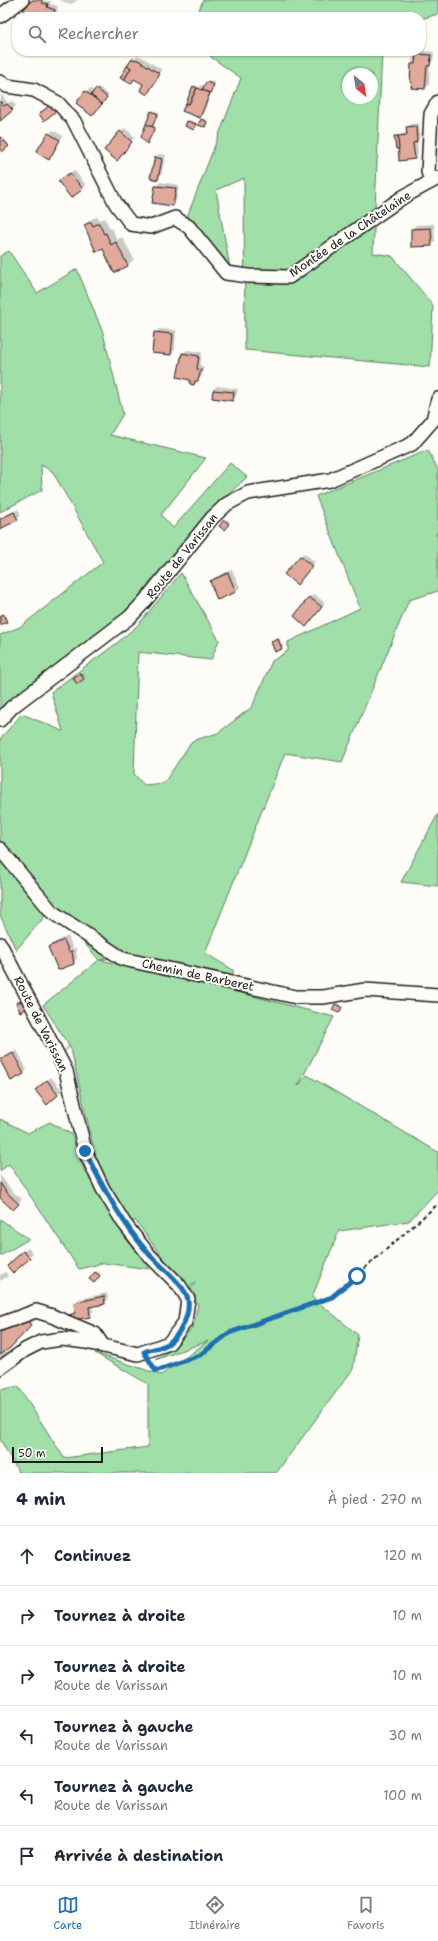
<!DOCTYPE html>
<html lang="fr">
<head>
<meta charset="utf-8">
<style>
	:root { --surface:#fff; --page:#f6f6f7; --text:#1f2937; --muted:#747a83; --line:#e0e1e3; --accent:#1f6fb2 }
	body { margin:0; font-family:"Shantell Sans",sans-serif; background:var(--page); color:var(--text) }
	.compass { position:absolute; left:342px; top:68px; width:36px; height:36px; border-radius:50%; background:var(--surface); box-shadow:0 1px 3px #0004; rotate:150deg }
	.scale { position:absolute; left:12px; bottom:10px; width:91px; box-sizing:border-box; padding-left:4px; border:2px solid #1c1c1c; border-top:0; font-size:11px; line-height:14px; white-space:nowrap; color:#1c1c1c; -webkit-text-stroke:3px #fdfcf7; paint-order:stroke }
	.stop { position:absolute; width:12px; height:12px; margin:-9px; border:3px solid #1f6fb2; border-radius:50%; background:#fff }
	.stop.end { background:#1f6fb2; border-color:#fff; box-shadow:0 1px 4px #0008 }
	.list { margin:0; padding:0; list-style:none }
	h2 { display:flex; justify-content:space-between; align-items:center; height:52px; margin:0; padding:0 16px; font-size:17px }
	h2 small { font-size:13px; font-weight:400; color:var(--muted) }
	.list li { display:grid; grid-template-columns:26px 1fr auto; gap:12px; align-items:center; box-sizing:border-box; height:60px; padding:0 16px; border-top:1px solid var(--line) }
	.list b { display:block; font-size:15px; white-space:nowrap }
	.list p { margin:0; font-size:13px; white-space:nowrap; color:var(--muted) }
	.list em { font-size:13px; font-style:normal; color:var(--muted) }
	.icon { flex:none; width:22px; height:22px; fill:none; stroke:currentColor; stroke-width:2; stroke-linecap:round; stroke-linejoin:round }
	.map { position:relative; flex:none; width:438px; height:1473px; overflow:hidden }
	.search { position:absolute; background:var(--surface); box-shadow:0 1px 3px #0004; left:12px; right:12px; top:12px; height:44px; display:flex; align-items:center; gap:10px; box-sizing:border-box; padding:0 14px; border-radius:16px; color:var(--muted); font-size:15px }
	.sheet { height:412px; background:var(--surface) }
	nav { display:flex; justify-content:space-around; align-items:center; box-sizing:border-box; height:56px; border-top:1px solid var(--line); background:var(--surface); font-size:11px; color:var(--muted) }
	nav a { display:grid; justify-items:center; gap:2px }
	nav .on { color:var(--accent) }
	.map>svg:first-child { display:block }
	.green { fill:#a0dfa8; stroke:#5e7e62; fill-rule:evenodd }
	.shadow { fill:#0003 }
	.building { fill:#e1a99b; stroke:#1c1c1c }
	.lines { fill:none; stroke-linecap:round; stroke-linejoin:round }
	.minor-casing { stroke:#1c1c1c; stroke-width:16 }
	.path { stroke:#1c1c1c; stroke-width:2; stroke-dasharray:4 3; stroke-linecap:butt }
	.minor { stroke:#fdfcf7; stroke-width:13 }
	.route { stroke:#1f6fb2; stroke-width:5 }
	.labels { text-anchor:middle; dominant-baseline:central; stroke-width:4; stroke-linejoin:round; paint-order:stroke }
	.street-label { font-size:12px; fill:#1c1c1c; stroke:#fdfcf7 }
</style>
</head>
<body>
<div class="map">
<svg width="438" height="1473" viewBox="0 0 438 1473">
	<rect width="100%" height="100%" fill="#fdfcf7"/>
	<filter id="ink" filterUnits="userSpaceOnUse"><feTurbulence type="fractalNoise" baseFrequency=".025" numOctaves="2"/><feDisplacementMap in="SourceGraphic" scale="8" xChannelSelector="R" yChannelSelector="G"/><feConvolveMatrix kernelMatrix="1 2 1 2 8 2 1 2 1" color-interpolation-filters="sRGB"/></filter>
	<g filter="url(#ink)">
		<g class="green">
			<path d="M203 0H438V14L421 19V17H196Z"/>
			<path d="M208 51H382L373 253 392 256 433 305 430 367 245 350 244 178 216 190 230 268 187 217 241 78 211 57ZM348 74H372V98H348Z"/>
			<path d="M9 251 37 293 77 269 103 333 123 414 110 435 206 458 161 515 173 528 230 463 247 477 211 511 127 612 0 712V635L20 627 103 562 53 472 41 465 42 490 0 512V256Z"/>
			<path d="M428 450 438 470V591L409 600 342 762 285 753 205 953 233 970V991L334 1017 298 1086 307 1075 438 1152V1190L409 1221 339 1231 312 1297 358 1335 353 1369 276 1473H19L0 1439V1390L18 1386 64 1458 148 1447V1384L95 1353 161 1375 208 1341 155 1360 175 1347 193 1327 198 1305 135 1220 124 1236 150 1269 103 1263 79 1269 9 1164 0 1171V1119L28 1133 50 1122 71 1134 85 1172 96 1159 71 1049 43 1005 99 960 53 907 16 950 0 915V739L22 714 63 731 51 692 117 643 138 625 181 573 219 640 211 660 138 652 134 774 144 785 164 783 192 741 218 733 252 707 272 661 288 651V642L360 608 316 496ZM129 955 189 979 100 960Z"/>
			<path d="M438 814V886L401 882Z"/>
			<path d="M0 1219 29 1239 0 1256Z"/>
		</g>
		<g class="shadow">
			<path d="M34 0 51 1 50 4 58 6 56 16 45 17Z"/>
			<path d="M58 0H78L71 4Z"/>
			<path d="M144 51H152L150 54Z"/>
			<path d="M421 51 434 52 433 61 430 65 429 85 425 88 410 87 413 54 415 52 417 54Z"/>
			<path d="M137 56 142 57 162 70 147 94 145 84 135 78 131 83 133 60Z"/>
			<path d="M209 80 215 83 213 89 203 113 199 117 194 87 195 85 199 87 201 85 205 86Z"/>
			<path d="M99 87 108 95 96 112 77 103 90 88 95 92Z"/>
			<path d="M1 94 8 103 12 101 16 106 0 119Z"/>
			<path d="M153 110 159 113 153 125 156 127 147 142Z"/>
			<path d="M203 118 208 120 205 126 202 120Z"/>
			<path d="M190 120 197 123 194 129 188 122Z"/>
			<path d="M419 123 420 138 417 141 418 154 415 158 399 148 395 137 407 132V128L411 124Z"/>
			<path d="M125 128 135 137 120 156 112 139 120 130V133Z"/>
			<path d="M53 130 63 136 49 158V134Z"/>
			<path d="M2 136 9 144 2 150 0 148V138Z"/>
			<path d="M159 154 166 155 161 175 157 178 155 158Z"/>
			<path d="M74 170 86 185 82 189 63 178Z"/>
			<path d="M160 182 179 185 176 201 173 205 153 203 156 186Z"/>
			<path d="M97 217 100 220 105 218 110 229 112 228 117 240 122 237 134 259 128 265 114 272 103 247 85 225 91 219Z"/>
			<path d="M434 224 435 241 431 245 412 229 416 225Z"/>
			<path d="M159 329 176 330 175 350 171 354 155 333Z"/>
			<path d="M187 350 202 352 200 366 204 367 202 376 194 384 191 379 183 353Z"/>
			<path d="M217 386 238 389 236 396 233 400 213 390Z"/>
			<path d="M18 509 21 515 0 528V518Z"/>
			<path d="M227 519 230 522 224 529 221 526Z"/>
			<path d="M438 527V537L437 538 435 534 438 531Z"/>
			<path d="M304 553 315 562 300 580V556Z"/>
			<path d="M232 570 240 587 236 591 217 599 212 581 215 577Z"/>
			<path d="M314 594 325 603 310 622V598Z"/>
			<path d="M5 613 8 619 0 623V616Z"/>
			<path d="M279 638 283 647 281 648 272 642Z"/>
			<path d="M82 672 85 676 77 682 76 676Z"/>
			<path d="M68 936 73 949 76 948 77 959 73 963 49 947 53 943Z"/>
			<path d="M338 1003 343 1006 340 1010 336 1004Z"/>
			<path d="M68 1045 70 1048 65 1052 64 1050Z"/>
			<path d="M17 1050 27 1070 23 1074 1 1060Z"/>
			<path d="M51 1077 62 1090 48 1104 40 1086Z"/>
			<path d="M0 1175 12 1191 22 1199 13 1209 0 1196Z"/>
			<path d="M28 1248 33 1253 13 1272 8 1266Z"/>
			<path d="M97 1271 101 1274 93 1282 91 1279Z"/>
			<path d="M6 1272 8 1276 0 1281V1275Z"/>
			<path d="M195 1282 196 1284 192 1288 190 1285Z"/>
			<path d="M107 1293 108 1299 105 1303 92 1305 93 1312 90 1316 70 1315 76 1311 75 1303 79 1299Z"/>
			<path d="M32 1312 36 1319 4 1351 6 1354 0 1359V1327Z"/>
		</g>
		<g class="building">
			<path d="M32 0H42V3L48 4 47 7 55 10 53 17H42L23 10Z"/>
			<path d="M416 54 431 55 430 66H427L425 89 411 88 412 82H410L411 64H415Z"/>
			<path d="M132 59 138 60 160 74 147 95 140 90 143 84 134 79 131 84 124 80 131 68 127 66Z"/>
			<path d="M127 66 131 68 124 80 120 78Z"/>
			<path d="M206 82 214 85 210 93 202 90Z"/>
			<path d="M193 86 197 88 189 104 186 103Z"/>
			<path d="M96 88 107 97 102 104 91 95Z"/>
			<path d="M197 88 210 93 200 118 182 111 186 103 189 104Z"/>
			<path d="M85 91 102 104 92 116 76 103Z"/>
			<path d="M0 101 4 106 7 104 13 110 0 121Z"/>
			<path d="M50 105 56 111 44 121 39 114Z"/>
			<path d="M151 111 158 114 152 127 146 124Z"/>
			<path d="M201 119 207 122 205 127 198 125Z"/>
			<path d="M187 121 196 124 194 130 185 126Z"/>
			<path d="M146 124 155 128 147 144 141 137Z"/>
			<path d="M416 126 417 142 413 143 415 159 399 161 398 136 407 135 406 127Z"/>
			<path d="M120 131 132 142 117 161 104 150Z"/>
			<path d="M48 133 60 140 49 160 36 152Z"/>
			<path d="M394 136H398L399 149H396Z"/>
			<path d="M0 137 9 146 2 152 0 149Z"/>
			<path d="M155 157 162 159 158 180 150 178Z"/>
			<path d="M70 173 83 189 71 198 58 181Z"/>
			<path d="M155 186 176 188 173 206 152 203Z"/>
			<path d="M91 222 93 226 99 223 104 234 106 233 111 245 116 242 128 266 114 273 103 249 96 252 84 225Z"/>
			<path d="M431 228 432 246 411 247V229Z"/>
			<path d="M154 332 173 334 171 355 152 353Z"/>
			<path d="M182 353 199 356 197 369 201 370 198 381H195L194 385 190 384V380L177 377Z"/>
			<path d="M213 390 234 392 233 401 212 398Z"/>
			<path d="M14 512 18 520 0 529V519Z"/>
			<path d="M224 520 229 524 224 530 219 526Z"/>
			<path d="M300 556 312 566 297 585 284 574Z"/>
			<path d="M228 573 236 592 217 600 210 581Z"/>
			<path d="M309 597 322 607 306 627 294 616Z"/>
			<path d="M3 614 7 622 0 625V616Z"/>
			<path d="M278 639 282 649 275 652 271 642Z"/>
			<path d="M80 673 84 679 77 684 73 678Z"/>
			<path d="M64 940 69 952 72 951 74 964 58 970 48 947Z"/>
			<path d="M21 1001 26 1009 20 1012 16 1003Z"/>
			<path d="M335 1004 342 1007 339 1013 332 1010Z"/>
			<path d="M13 1053 24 1074 11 1081 0 1060Z"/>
			<path d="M47 1080 58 1095 47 1105 35 1090Z"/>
			<path d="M0 1183 8 1194 19 1204 13 1210 0 1198Z"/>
			<path d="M23 1251 30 1258 13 1273 7 1266Z"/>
			<path d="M95 1272 100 1276 94 1283 89 1279Z"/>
			<path d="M104 1296 105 1304 89 1307 90 1317 74 1320 69 1319V1315L75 1313 74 1303Z"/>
			<path d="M26 1317 31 1326 10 1348 0 1355V1328Z"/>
		</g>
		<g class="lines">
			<defs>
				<g id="minor">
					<path d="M0 16 22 0"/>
					<path d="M0 82 7 86 34 90 58 103 74 121 116 204 131 224 151 227 175 218 189 227 226 273 248 276 289 277 403 197 438 178"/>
					<path d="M432 181 428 172 431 114 438 102"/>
					<path d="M0 720 12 707 130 617 144 602 212 518 227 504 248 493 330 480 412 444 433 420 438 399"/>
					<path d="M0 849 52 912 123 959 296 997H323L365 990 438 995"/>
					<path d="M0 944 66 1071 85 1151 103 1189 124 1223 149 1255 179 1285 188 1299 185 1322 169 1343 138 1354 86 1342 62 1339 41 1342 25 1350 0 1368"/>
					<path d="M0 1324 36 1311 52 1316 95 1334 103 1346"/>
				</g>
			</defs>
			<use href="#minor" class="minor-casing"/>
			<path class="path" d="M151 1363 156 1371 200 1355 229 1333 332 1297 438 1204"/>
			<use href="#minor" class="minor"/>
		</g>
	</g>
	<g class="lines" filter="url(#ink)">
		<path class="route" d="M85 1151C103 1188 122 1223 149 1254 158 1264 187 1287 188 1300 190 1315 181 1333 169 1343 163 1348 151 1349 144 1352L156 1371 200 1355 229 1333 332 1297 357 1276"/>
	</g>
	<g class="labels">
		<g class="street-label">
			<text transform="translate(350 234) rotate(-34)">Montée de la Châtelaine</text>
			<text transform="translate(182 556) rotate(-51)">Route de Varissan</text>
			<text transform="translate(198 975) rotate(12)">Chemin de Barberet</text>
			<text transform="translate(41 1024) rotate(63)">Route de Varissan</text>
		</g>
	</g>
</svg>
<svg class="compass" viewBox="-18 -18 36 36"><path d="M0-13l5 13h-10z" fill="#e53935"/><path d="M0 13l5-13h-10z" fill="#747a83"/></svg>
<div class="scale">50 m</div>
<div class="stop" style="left:357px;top:1276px"></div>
<div class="stop end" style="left:85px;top:1151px"></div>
<div class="search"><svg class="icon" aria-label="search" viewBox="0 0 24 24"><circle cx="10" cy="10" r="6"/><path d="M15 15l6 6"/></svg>Rechercher</div>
</div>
<section class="sheet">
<h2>4 min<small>À pied · 270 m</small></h2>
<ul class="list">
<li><svg class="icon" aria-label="ahead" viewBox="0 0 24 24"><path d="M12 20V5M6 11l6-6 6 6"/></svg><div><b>Continuez</b></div><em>120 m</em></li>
<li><svg class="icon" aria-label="right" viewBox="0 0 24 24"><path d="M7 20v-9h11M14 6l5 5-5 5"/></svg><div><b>Tournez à droite</b></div><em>10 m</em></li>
<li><svg class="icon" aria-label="right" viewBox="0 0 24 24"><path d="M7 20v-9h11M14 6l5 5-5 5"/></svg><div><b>Tournez à droite</b><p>Route de Varissan</p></div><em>10 m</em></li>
<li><svg class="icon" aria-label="left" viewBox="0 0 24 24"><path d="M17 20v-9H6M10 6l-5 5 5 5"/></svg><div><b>Tournez à gauche</b><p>Route de Varissan</p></div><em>30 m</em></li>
<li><svg class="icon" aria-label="left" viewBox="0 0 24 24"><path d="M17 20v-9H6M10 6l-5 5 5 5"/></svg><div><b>Tournez à gauche</b><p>Route de Varissan</p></div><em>100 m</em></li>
<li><svg class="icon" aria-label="arrive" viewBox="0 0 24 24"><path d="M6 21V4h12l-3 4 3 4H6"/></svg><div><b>Arrivée à destination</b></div></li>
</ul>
</section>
<nav>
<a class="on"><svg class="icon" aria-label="map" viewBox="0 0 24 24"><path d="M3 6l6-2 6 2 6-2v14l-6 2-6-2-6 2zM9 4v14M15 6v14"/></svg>Carte</a>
<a><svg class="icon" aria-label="directions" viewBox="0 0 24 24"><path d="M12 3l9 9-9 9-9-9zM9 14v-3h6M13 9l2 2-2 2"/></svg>Itinéraire</a>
<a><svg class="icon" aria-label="saved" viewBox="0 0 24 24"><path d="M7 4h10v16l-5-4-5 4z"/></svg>Favoris</a>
</nav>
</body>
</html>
